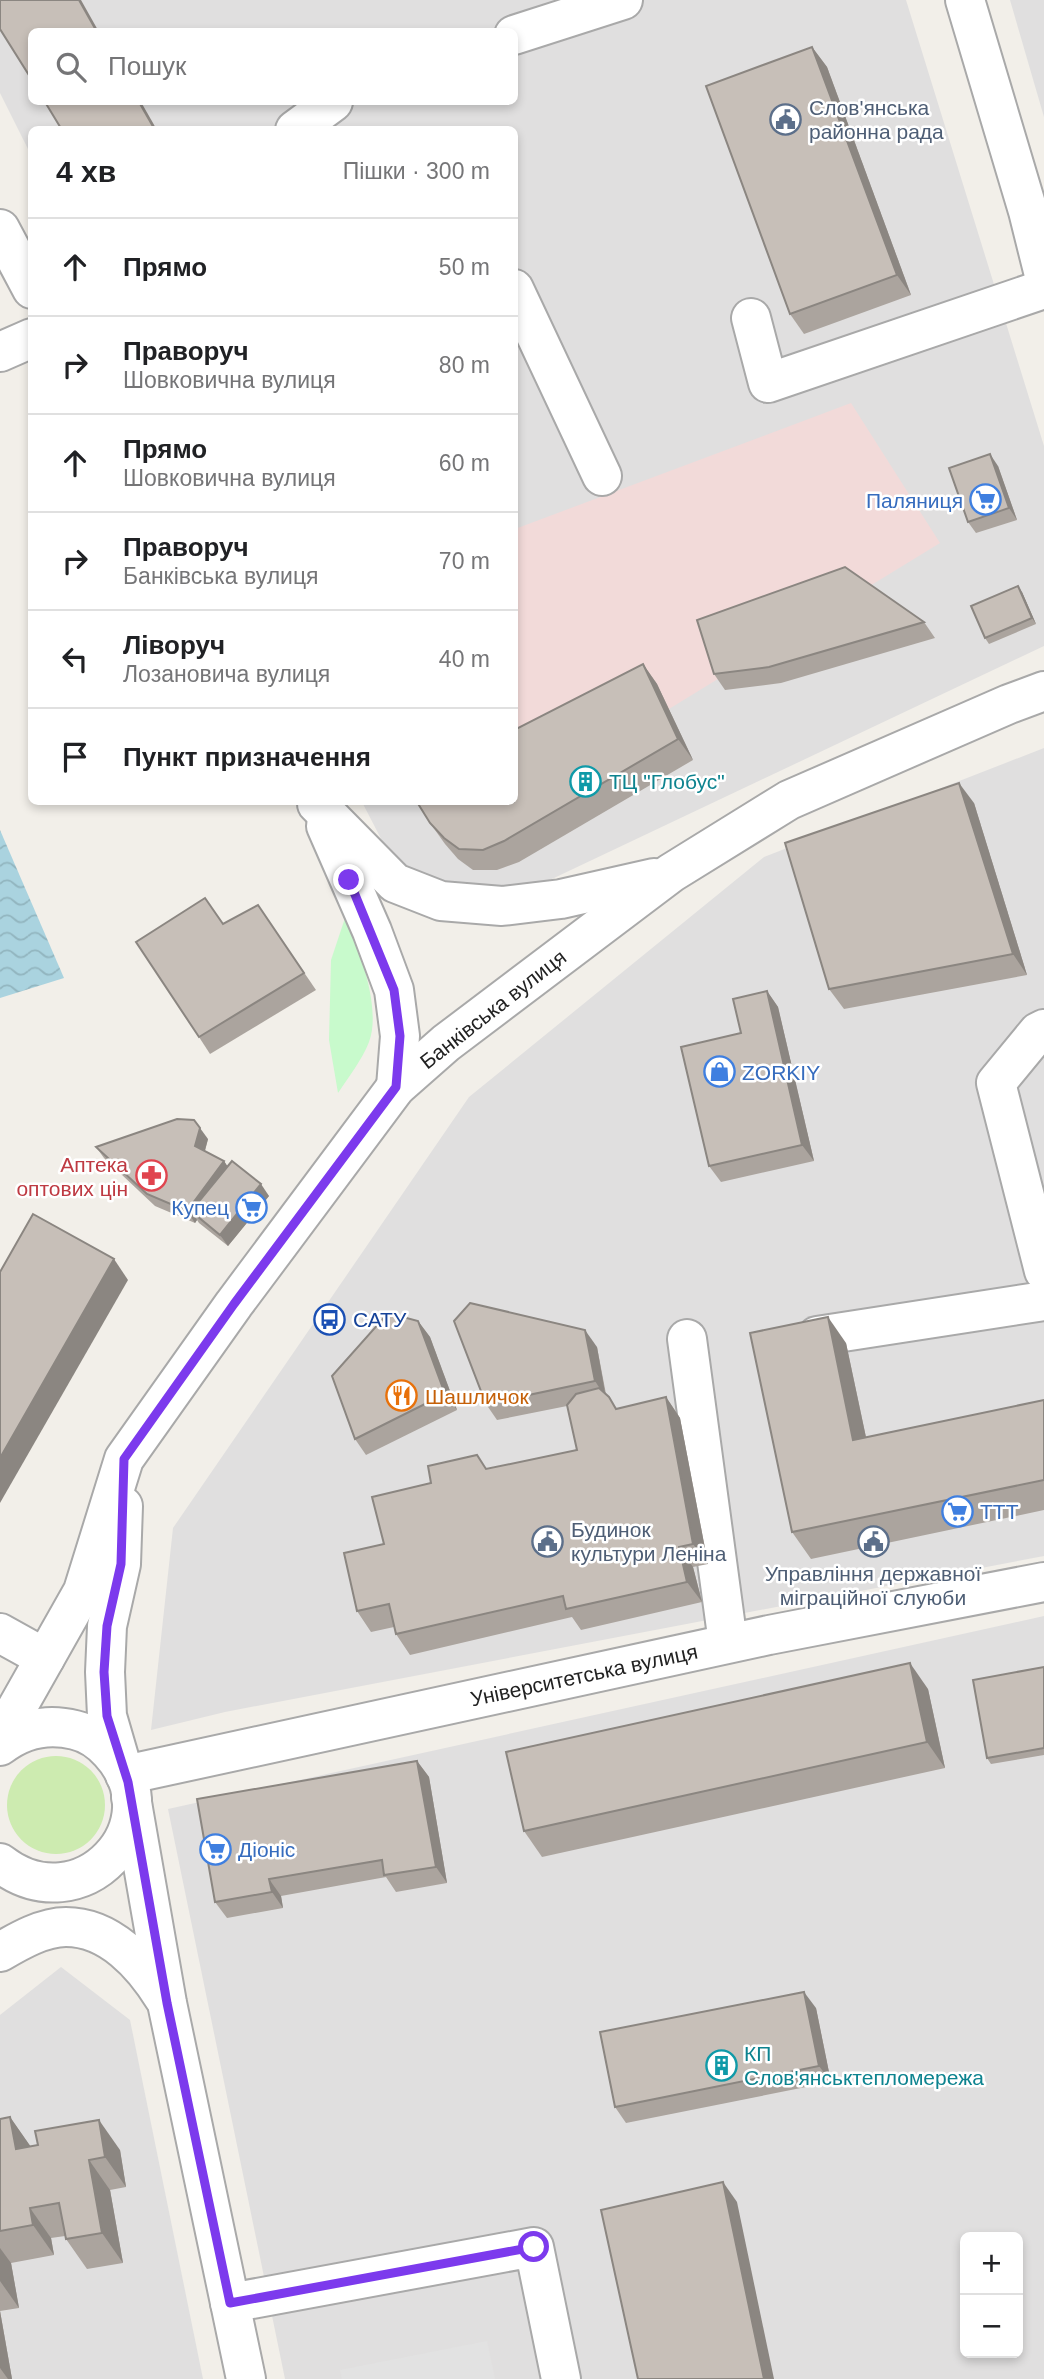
<!DOCTYPE html>
<html lang="uk">
<head>
<meta charset="utf-8">
<style>
	:root { --surface:#fff; --page:#f6f6f6; --text:#202124; --muted:#757577; --line:#e0e0e0 }
	body { margin:0; font-family:Arial,sans-serif; background:var(--page); color:var(--text) }
	.controls { position:absolute; right:21px; bottom:21px; display:grid; overflow:hidden; border-radius:10px; box-shadow:0 4px 10px #0003 }
	.controls button { width:63px; height:63px; display:grid; place-items:center; padding:0; border:0; border-bottom:2px solid var(--line); background:var(--surface); color:var(--text); font:35px sans-serif }
	.stop { position:absolute; width:21px; height:21px; margin:-16px; border:5px solid #7c3aed; border-radius:50%; background:#fff }
	.stop.end { background:#7c3aed; border-color:#fff; box-shadow:0 2px 7px #0008 }
	.list { margin:0; padding:0; list-style:none }
	h2 { display:flex; justify-content:space-between; align-items:center; height:91px; margin:0; padding:0 28px; font-size:30px }
	h2 small { font-size:23px; font-weight:400; color:var(--muted) }
	.list li { display:grid; grid-template-columns:46px 1fr auto; gap:21px; align-items:center; box-sizing:border-box; height:98px; padding:0 28px; border-top:2px solid var(--line) }
	.list b { display:block; font-size:26px; white-space:nowrap }
	.list p { margin:0; font-size:23px; white-space:nowrap; color:var(--muted) }
	.list em { font-size:23px; font-style:normal; color:var(--muted) }
	.icon { flex:none; width:38px; height:38px; fill:none; stroke:currentColor; stroke-width:2; stroke-linecap:round; stroke-linejoin:round }
	.map { position:relative; flex:none; width:1044px; height:2379px; overflow:hidden }
	.search { position:absolute; background:var(--surface); box-shadow:0 4px 10px #0003; left:28px; top:28px; width:490px; height:77px; display:flex; align-items:center; gap:18px; box-sizing:border-box; padding:0 24px; border-radius:10px; color:var(--muted); font-size:26px }
	.panel { position:absolute; background:var(--surface); box-shadow:0 4px 10px #0003; left:28px; top:126px; width:490px; height:679px; border-radius:10px }
	.map>svg:first-child { display:block }
	.residential { fill:#e0dfdf; fill-rule:evenodd }
	.commercial { fill:#f2dad9 }
	.grass { fill:#cdebb0 }
	.park { fill:#c8facc }
	.parking { fill:#e2e2e2 }
	.water { fill:url(#water-waves) }
	.lines { fill:none; stroke-linecap:round; stroke-linejoin:round }
	.minor-casing { stroke:#a9a9a9; stroke-width:42 }
	.minor { stroke:#fff; stroke-width:38 }
	.wall { fill:#aba49e }
	.shaded-wall { fill:#8b8681 }
	.building { fill:#c7bfb8; stroke:#8b8681; stroke-width:2 }
	.route { stroke:#7c3aed; stroke-width:9 }
	.labels { text-anchor:middle; dominant-baseline:central; stroke-width:5; stroke-linejoin:round; paint-order:stroke }
	.service-label { font-size:21px; fill:#4e5e75; stroke:#fff; text-anchor:start }
	.shop-label { font-size:21px; fill:#366cbe; stroke:#fff; text-anchor:start }
	.culture-label { font-size:21px; fill:#0d838f; stroke:#fff; text-anchor:start }
	.street-label { font-size:21px; fill:#222; stroke:#fff }
	.health-label { font-size:21px; fill:#be3a42; stroke:#fff; text-anchor:end }
	.transit-label { font-size:21px; fill:#164399; stroke:#fff; text-anchor:start }
	.food-label { font-size:21px; fill:#c56008; stroke:#fff; text-anchor:start }
</style>
</head>
<body>
<div class="map">
<svg width="1044" height="2379" viewBox="0 0 1044 2379">
	<defs>
		<pattern id="water-waves" width="16" height="10" patternUnits="userSpaceOnUse" patternTransform="scale(1.75)"><rect width="16" height="10" fill="#aad3df"/><path d="M0 5q4-4 8 0t8 0" fill="none" stroke="#92b5bf"/></pattern>
	</defs>
	<rect width="100%" height="100%" fill="#f2efe9"/>
	<g class="residential">
		<path d="M0 0H906L1044 446V646L535 887 486 890 433 885 392 860 362 802H514V130H32L31 155 0 93ZM32 32H514V102H32Z"/>
		<path d="M1010 0H1044V117Z"/>
		<path d="M1044 748V1556L225 1712 151 1730 173 1528 469 1097 764 857Z"/>
		<path d="M1044 1616V2379H285L168 1809ZM965 2237H1018V2353H965Z"/>
		<path d="M61 1967 130 2020 203 2379H0V2015Z"/>
	</g>
	<path class="commercial" d="M851 403 940 543 527 796 515 772V529Z"/>
	<circle class="grass" cx="56" cy="1805" r="49"/>
	<path class="park" d="M346 915C358 948 382 1007 369 1042 362 1060 349 1076 338 1093L329 1040 331 960Z"/>
	<path class="parking" d="M487 2341 495 2379H342L340 2370Z"/>
	<path class="water" d="M0 830 64 978 0 998Z"/>
	<g class="lines">
		<defs>
			<g id="minor">
				<path d="M965 0 1028 211 1044 275"/>
				<path d="M514 35 623 0"/>
				<path d="M295 130 333 102"/>
				<path d="M0 229 32 289"/>
				<path d="M514 289 602 476"/>
				<path d="M751 318 768 383 1044 289"/>
				<path d="M0 352 32 338"/>
				<path d="M317 804 395 883 441 901 502 906 561 899 654 878"/>
				<path d="M326 826 372 931 394 990 400 1036 396 1087"/>
				<path d="M1044 1029 1038 1032 996 1083 1044 1271"/>
				<path d="M817 1336 1044 1301"/>
				<path d="M687 1339 728 1643"/>
				<path d="M0 1633 45 1658"/>
				<path d="M0 1738 83 1591 124 1459 234 1304 396 1087 446 1043 671 873 789 800 1009 704 1044 691"/>
				<path d="M0 1746C22 1729 47 1723 75 1730 88 1733 101 1742 110 1752 176 1823 81 1926 0 1863"/>
				<path d="M121 1764 107 1716 105 1672 107 1626 121 1564 123 1506"/>
				<path d="M125 1775 769 1635 1044 1582"/>
				<path d="M131 1797 167 2003 246 2379"/>
				<path d="M0 1952C19 1941 43 1927 66 1927 110 1927 143 1964 164 1998"/>
				<path d="M230 2303 534 2247 561 2379"/>
			</g>
		</defs>
		<use href="#minor" class="minor-casing"/>
		<use href="#minor" class="minor"/>
	</g>
	<g class="wall">
		<path d="M812 47 827 67 911 295 804 334 790 314Z"/>
		<path d="M998 466 1017 520 976 533 968 522Z"/>
		<path d="M1022 592 1036 624 989 644 985 638Z"/>
		<path d="M924 622 935 638 781 683 725 690 714 674Z"/>
		<path d="M643 664 657 684 693 760 519 862 497 870H473L458 859 445 844 430 823Z"/>
		<path d="M974 803 1027 975 844 1009 829 989Z"/>
		<path d="M258 905 316 990 210 1054 199 1037 223 924Z"/>
		<path d="M767 991 778 1007 814 1161 721 1182 709 1166 741 1033Z"/>
		<path d="M208 1139 205 1151 224 1161 227 1166 269 1196 228 1246 199 1223 197 1220 195 1223 155 1206 104 1158 96 1147Z"/>
		<path d="M418 1321 430 1337 457 1410 366 1455 355 1439Z"/>
		<path d="M846 1343 866 1437 1044 1400V1510L811 1559 792 1532Z"/>
		<path d="M597 1347 606 1394 617 1409 666 1397 680 1418 708 1564 693 1567 702 1602 581 1630 572 1617 410 1655 396 1634 394 1627 371 1632 357 1611 384 1544 431 1483 487 1469 577 1450 567 1406 497 1420 486 1404Z"/>
		<path d="M1044 1667V1755L991 1764 987 1758Z"/>
		<path d="M928 1689 945 1768 542 1857 524 1831Z"/>
		<path d="M417 1761 429 1777 447 1883 396 1892 386 1877 281 1896 283 1908 227 1918 215 1902Z"/>
		<path d="M816 2008 831 2082 626 2123 615 2107Z"/>
		<path d="M10 2117 30 2146 120 2150 126 2187 110 2190 123 2263 87 2269 66 2239 65 2236 51 2238 54 2255 11 2263 19 2308 0 2311 12 2379H0V2119Z"/>
	</g>
	<g class="shaded-wall">
		<path d="M79 0H81L99 32H97Z"/>
		<path d="M812 47 827 67 911 295 897 275Z"/>
		<path d="M139 102H141L157 130H155Z"/>
		<path d="M990 454 998 466 1017 520 1009 508Z"/>
		<path d="M1018 586 1022 592 1036 624 1032 618Z"/>
		<path d="M643 664 657 684 693 760 678 739Z"/>
		<path d="M959 783 974 803 1027 975 1013 954Z"/>
		<path d="M767 991 778 1007 814 1161 802 1145Z"/>
		<path d="M200 1128 208 1139 203 1157 195 1146Z"/>
		<path d="M224 1161 232 1173 191 1211 197 1220 195 1223 187 1211Z"/>
		<path d="M261 1184 269 1196 228 1246 220 1235Z"/>
		<path d="M114 1259 128 1280 0 1503V1458Z"/>
		<path d="M828 1317 846 1343 872 1466 853 1440Z"/>
		<path d="M418 1321 430 1337 457 1410 445 1394Z"/>
		<path d="M585 1330 597 1347 606 1398 595 1381Z"/>
		<path d="M666 1397 680 1418 708 1564 693 1544Z"/>
		<path d="M679 1547 693 1567 702 1602 687 1582Z"/>
		<path d="M910 1663 928 1689 945 1768 927 1742Z"/>
		<path d="M417 1761 429 1777 447 1883 436 1867Z"/>
		<path d="M269 1879 281 1896 283 1908 272 1892Z"/>
		<path d="M804 1992 816 2008 831 2082 819 2066Z"/>
		<path d="M10 2117 31 2147 16 2149Z"/>
		<path d="M99 2120 120 2150 126 2187 105 2157Z"/>
		<path d="M89 2160 110 2190 123 2263 102 2233Z"/>
		<path d="M723 2182 737 2202 774 2379H764Z"/>
		<path d="M30 2208 51 2238 54 2255 33 2225Z"/>
		<path d="M0 2248 11 2263 19 2308 0 2281Z"/>
		<path d="M0 2311 12 2379H8L0 2368Z"/>
	</g>
	<g class="building">
		<path d="M0 0H79L97 32H32V80L0 29Z"/>
		<path d="M812 47 897 275 790 314 706 86Z"/>
		<path d="M45 102H139L155 130H62Z"/>
		<path d="M990 454 1009 508 968 522 949 468Z"/>
		<path d="M845 567 924 622 769 667 714 674 697 620Z"/>
		<path d="M1018 586 1032 618 985 638 971 606Z"/>
		<path d="M643 664 678 739 504 841 483 850 459 849 444 838 430 823 417 802H514V730Z"/>
		<path d="M959 783 1013 954 829 989 785 843Z"/>
		<path d="M205 898 223 924 258 905 304 973 199 1037 136 942Z"/>
		<path d="M767 991 802 1145 709 1166 681 1047 741 1033 733 999Z"/>
		<path d="M177 1119 194 1120 200 1128 195 1146 224 1161 187 1211 147 1194 96 1147Z"/>
		<path d="M232 1161 261 1184 220 1235 191 1211Z"/>
		<path d="M33 1214 114 1259 0 1458V1272Z"/>
		<path d="M470 1303 585 1330 595 1381 486 1404 454 1321Z"/>
		<path d="M388 1313 418 1321 445 1394 355 1439 332 1376Z"/>
		<path d="M828 1317 853 1440 1044 1400V1480L792 1532 750 1333Z"/>
		<path d="M599 1388 609 1397 616 1409 666 1397 693 1544 679 1547 687 1582 566 1609 563 1596 396 1634 389 1604 357 1611 344 1553 384 1544 372 1497 431 1483 428 1466 477 1455 486 1469 577 1450 567 1405 576 1394Z"/>
		<path d="M910 1663 927 1742 524 1831 506 1752Z"/>
		<path d="M1044 1667V1748L987 1758 973 1680Z"/>
		<path d="M417 1761 436 1867 384 1875 382 1860 269 1879 272 1892 215 1902 197 1799Z"/>
		<path d="M804 1992 819 2066 615 2107 600 2032Z"/>
		<path d="M10 2117 16 2149 38 2145 35 2131 99 2120 105 2157 89 2160 102 2233 66 2239 59 2203 30 2208 33 2225 0 2231V2119Z"/>
		<path d="M723 2182 764 2379H638L601 2210Z"/>
	</g>
	<g class="lines">
		<path class="route" d="M349 880 394 990 400 1036 396 1087 234 1304 124 1459 121 1564 107 1626 104 1672 107 1716 128 1782 167 2003 230 2303 534 2247"/>
	</g>
	<defs>
		<symbol id="civic-ring" viewBox="-11 -11 22 22"><circle r="9.5" fill="#fff" stroke="#5c6f8a" stroke-width="1.5"/><path d="M-.6-6.5H3V-4.5H.6V-3L4-1V1h2V6H-6V1h2V-1L-.6-3ZM-1.2 2.5V6h2.4V2.5Z" fill="#5c6f8a"/></symbol>
		<symbol id="supermarket-ring" viewBox="-11 -11 22 22"><circle r="9.5" fill="#fff" stroke="#3f7fe0" stroke-width="1.5"/><path d="M-6-5.5h2.5l.6 2H6L4.5 2H-2.5L-4.4-4H-6ZM-1.5 3.2a1.3 1.3 0 1 0 .1 0ZM3 3.2a1.3 1.3 0 1 0 .1 0Z" fill="#3f7fe0"/></symbol>
		<symbol id="building-ring" viewBox="-11 -11 22 22"><circle r="9.5" fill="#fff" stroke="#0f9aa8" stroke-width="1.5"/><path d="M-4-6H4V6H1V3H-1V6H-4ZM-2.5-4.3h1.7v1.8h-1.7ZM.8-4.3h1.7v1.8H.8ZM-2.5-1h1.7V.8h-1.7ZM.8-1h1.7V.8H.8Z" fill="#0f9aa8"/></symbol>
		<symbol id="shop-ring" viewBox="-11 -11 22 22"><circle r="9.5" fill="#fff" stroke="#3f7fe0" stroke-width="1.5"/><path d="M-5-2.5h2.3a2.7 3.5 0 0 1 5.4 0H5L5.5 6h-11ZM-1.5-2.5h3a1.5 2.3 0 0 0-3 0Z" fill="#3f7fe0"/></symbol>
		<symbol id="pharmacy-ring" viewBox="-11 -11 22 22"><circle r="9.5" fill="#fff" stroke="#e0444e" stroke-width="1.5"/><path d="M-2-6h4v4h4v4h-4v4h-4v-4h-4v-4h4Z" fill="#e0444e"/></symbol>
		<symbol id="bus-ring" viewBox="-11 -11 22 22"><circle r="9.5" fill="#fff" stroke="#1a4fb4" stroke-width="1.5"/><path d="M-5-6H5V4H4V6H2V4H-2V6H-4V4H-5ZM-3.5-4V0h7V-4ZM-3.5 1.2v1.5H-2V1.2ZM2 1.2v1.5H3.5V1.2Z" fill="#1a4fb4"/></symbol>
		<symbol id="restaurant-ring" viewBox="-11 -11 22 22"><circle r="9.5" fill="#fff" stroke="#e8710a" stroke-width="1.5"/><path d="M-5-6h1v4h1v-4h1v4h1v-4h1v5L-1.5 .5V6h-2V.5L-5-1ZM5-6V6H3V1.5H1.5Q1.5-4 5-6Z" fill="#e8710a"/></symbol>
	</defs>
	<g fill-rule="evenodd">
		<use href="#civic-ring" x="768" y="102" width="35" height="35"/>
		<use href="#supermarket-ring" x="968" y="482" width="35" height="35"/>
		<use href="#building-ring" x="568" y="764" width="35" height="35"/>
		<use href="#shop-ring" x="702" y="1054" width="35" height="35"/>
		<use href="#pharmacy-ring" x="134" y="1158" width="35" height="35"/>
		<use href="#supermarket-ring" x="234" y="1190" width="35" height="35"/>
		<use href="#bus-ring" x="312" y="1302" width="35" height="35"/>
		<use href="#restaurant-ring" x="384" y="1378" width="35" height="35"/>
		<use href="#supermarket-ring" x="940" y="1494" width="35" height="35"/>
		<use href="#civic-ring" x="530" y="1524" width="35" height="35"/>
		<use href="#civic-ring" x="856" y="1524" width="35" height="35"/>
		<use href="#supermarket-ring" x="198" y="1832" width="35" height="35"/>
		<use href="#building-ring" x="704" y="2048" width="35" height="35"/>
	</g>
	<g class="labels">
		<g class="service-label">
			<text x="809" y="107">Слов'янська<tspan x="809" dy="24">районна рада</tspan></text>
			<text x="571" y="1529">Будинок<tspan x="571" dy="24">культури Леніна</tspan></text>
			<text x="873" y="1573" text-anchor="middle">Управління державної<tspan x="873" dy="24">міграційної слуюби</tspan></text>
		</g>
		<g class="shop-label">
			<text x="963" y="500" text-anchor="end">Паляниця</text>
			<text x="742" y="1072">ZORKIY</text>
			<text x="229" y="1207" text-anchor="end">Купец</text>
			<text x="980" y="1511">ТТТ</text>
			<text x="238" y="1849">Діоніс</text>
		</g>
		<g class="culture-label">
			<text x="609" y="781">ТЦ "Глобус"</text>
			<text x="744" y="2053">КП<tspan x="744" dy="24">Слов'янськтепломережа</tspan></text>
		</g>
		<g class="street-label">
			<text transform="translate(493 1009) rotate(-38)">Банківська вулиця</text>
			<text transform="translate(584 1675) rotate(-12)">Університетська вулиця</text>
		</g>
		<g class="health-label">
			<text x="128" y="1164">Аптека<tspan x="128" dy="24">оптових цін</tspan></text>
		</g>
		<g class="transit-label">
			<text x="353" y="1319">САТУ</text>
		</g>
		<g class="food-label">
			<text x="425" y="1396">Шашличок</text>
		</g>
	</g>
</svg>
<div class="controls">
<button>+</button>
<button>−</button>
</div>
<div class="stop" style="left:534px;top:2247px"></div>
<div class="stop end" style="left:349px;top:880px"></div>
<div class="search"><svg class="icon" aria-label="search" viewBox="0 0 24 24"><circle cx="10" cy="10" r="6"/><path d="M15 15l6 6"/></svg>Пошук</div>
<section class="panel">
<h2>4 хв<small>Пішки · 300 m</small></h2>
<ul class="list">
<li><svg class="icon" aria-label="ahead" viewBox="0 0 24 24"><path d="M12 20V5M6 11l6-6 6 6"/></svg><div><b>Прямо</b></div><em>50 m</em></li>
<li><svg class="icon" aria-label="right" viewBox="0 0 24 24"><path d="M7 20v-9h11M14 6l5 5-5 5"/></svg><div><b>Праворуч</b><p>Шовковична вулиця</p></div><em>80 m</em></li>
<li><svg class="icon" aria-label="ahead" viewBox="0 0 24 24"><path d="M12 20V5M6 11l6-6 6 6"/></svg><div><b>Прямо</b><p>Шовковична вулиця</p></div><em>60 m</em></li>
<li><svg class="icon" aria-label="right" viewBox="0 0 24 24"><path d="M7 20v-9h11M14 6l5 5-5 5"/></svg><div><b>Праворуч</b><p>Банківська вулиця</p></div><em>70 m</em></li>
<li><svg class="icon" aria-label="left" viewBox="0 0 24 24"><path d="M17 20v-9H6M10 6l-5 5 5 5"/></svg><div><b>Ліворуч</b><p>Лозановича вулиця</p></div><em>40 m</em></li>
<li><svg class="icon" aria-label="arrive" viewBox="0 0 24 24"><path d="M6 21V4h12l-3 4 3 4H6"/></svg><div><b>Пункт призначення</b></div></li>
</ul>
</section>
</div>
</body>
</html>
